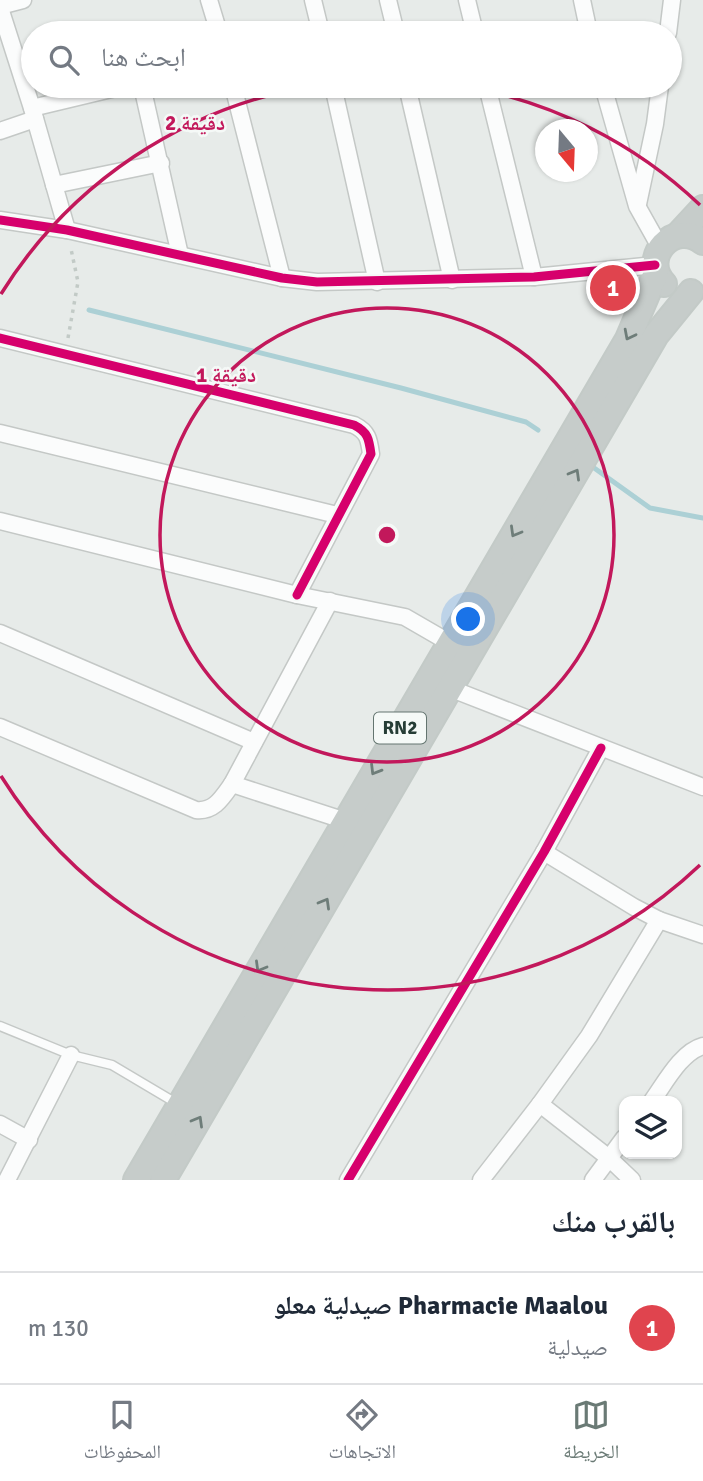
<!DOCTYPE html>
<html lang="ar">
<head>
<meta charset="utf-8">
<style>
	:root { --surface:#fff; --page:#f2f2f3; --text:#1f2937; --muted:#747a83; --line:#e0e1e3; --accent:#6a7a75 }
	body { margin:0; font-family:Signika,"Noto Naskh Arabic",sans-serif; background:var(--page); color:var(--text); direction:rtl }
	.controls { position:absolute; right:21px; bottom:21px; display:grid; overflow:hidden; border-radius:14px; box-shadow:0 2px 5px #0004 }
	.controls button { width:63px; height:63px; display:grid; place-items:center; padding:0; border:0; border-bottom:2px solid var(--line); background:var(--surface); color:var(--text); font:35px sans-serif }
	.compass { position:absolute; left:535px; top:119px; width:63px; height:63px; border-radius:50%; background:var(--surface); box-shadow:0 2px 5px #0004; rotate:161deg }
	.you { position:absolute; left:469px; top:620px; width:24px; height:24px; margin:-18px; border:5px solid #fff; border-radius:50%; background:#1a73e8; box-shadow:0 0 0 10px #1a73e833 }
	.badge { display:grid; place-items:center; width:46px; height:46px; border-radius:50%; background:var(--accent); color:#fff; font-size:23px; font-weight:700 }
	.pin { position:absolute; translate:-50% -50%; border:4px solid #fff; box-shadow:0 2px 7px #0006 }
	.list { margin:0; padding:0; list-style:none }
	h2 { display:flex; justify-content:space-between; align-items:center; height:91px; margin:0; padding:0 28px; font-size:30px }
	h2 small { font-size:23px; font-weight:400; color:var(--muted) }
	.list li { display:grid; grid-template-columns:46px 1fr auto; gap:21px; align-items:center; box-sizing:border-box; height:112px; padding:0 28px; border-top:2px solid var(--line) }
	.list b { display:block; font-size:26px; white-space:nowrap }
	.list p { margin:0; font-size:23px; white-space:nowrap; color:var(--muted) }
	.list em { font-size:23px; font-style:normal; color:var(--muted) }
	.icon { flex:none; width:38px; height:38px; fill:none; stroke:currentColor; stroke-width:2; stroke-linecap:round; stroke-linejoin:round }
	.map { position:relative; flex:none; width:703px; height:1180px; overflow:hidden; direction:ltr }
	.search { position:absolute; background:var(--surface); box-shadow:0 2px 5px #0004; left:21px; right:21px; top:21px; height:77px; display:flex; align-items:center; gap:18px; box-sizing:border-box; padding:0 24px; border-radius:38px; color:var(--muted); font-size:26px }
	.sheet { height:203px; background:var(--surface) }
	nav { display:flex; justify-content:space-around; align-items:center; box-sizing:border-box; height:98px; border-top:2px solid var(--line); background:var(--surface); font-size:19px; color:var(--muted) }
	nav a { display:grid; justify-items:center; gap:4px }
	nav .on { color:var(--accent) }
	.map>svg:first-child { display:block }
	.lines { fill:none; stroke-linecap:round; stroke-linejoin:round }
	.stream { stroke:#acd0d5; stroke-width:5 }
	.service-casing { stroke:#c4c8c6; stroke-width:11 }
	.minor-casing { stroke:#c4c8c6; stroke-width:19 }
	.trunk-casing { stroke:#c3cac7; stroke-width:28 }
	.path { stroke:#c2cac6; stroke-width:3.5; stroke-dasharray:3.5 5; stroke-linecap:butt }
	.service { stroke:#fbfcfc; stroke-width:8 }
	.minor { stroke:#fbfcfc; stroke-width:16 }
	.trunk { stroke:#c6ccca; stroke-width:24 }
	.cycleway-casing { stroke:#f5f9f7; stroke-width:13 }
	.cycleway { stroke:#d6006c; stroke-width:9 }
	.oneway { stroke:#6e7d79 }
	.ring { fill:none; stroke:#c2185b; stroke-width:3.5 }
	.labels { text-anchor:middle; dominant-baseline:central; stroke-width:5; stroke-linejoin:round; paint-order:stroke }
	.shield { fill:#f5f9f7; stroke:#647570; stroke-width:2 }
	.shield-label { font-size:19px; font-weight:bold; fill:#263d36 }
	.centre { fill:#c2185b; stroke:#f5f9f7; stroke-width:3.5 }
	.ring-label { font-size:21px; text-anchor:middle; font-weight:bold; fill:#c2185b; stroke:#f5f9f7; stroke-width:5; stroke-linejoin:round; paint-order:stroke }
</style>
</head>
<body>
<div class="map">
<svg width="703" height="1180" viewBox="0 0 703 1180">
	<rect width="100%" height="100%" fill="#e7ebe9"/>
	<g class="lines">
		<g class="stream">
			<path d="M89 310 401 388 526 422 538 430"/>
			<path d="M590 465 650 508 703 518"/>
		</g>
		<defs>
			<path id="service" d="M0 1026 71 1055 112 1065 176 1103"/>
			<g id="minor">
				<path d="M209 0 219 33"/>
				<path d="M313 0 321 33"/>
				<path d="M388 0 396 33"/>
				<path d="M467 0 475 33"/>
				<path d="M582 0 589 33"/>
				<path d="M0 6 23 0"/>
				<path d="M0 8 32 108 67 230"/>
				<path d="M668 33 672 0"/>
				<path d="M142 86 180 255"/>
				<path d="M233 86 282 278"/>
				<path d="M333 86 377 282"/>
				<path d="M407 86 452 280"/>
				<path d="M487 86 534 277"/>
				<path d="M603 86 637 206 660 247"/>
				<path d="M32 108 124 86"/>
				<path d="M0 131 35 119"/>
				<path d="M54 185 161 163"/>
				<path d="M638 204 655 124 660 86"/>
				<path d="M0 220 67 230 282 278 317 282 534 277 655 265"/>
				<path d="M0 338 354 425C368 432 369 439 371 454L297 595"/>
				<path d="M0 433 337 515"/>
				<path d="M0 521 297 595 405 617 450 643"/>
				<path d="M330 601 232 784 346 821"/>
				<path d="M0 633 254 742"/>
				<path d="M444 686 703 787"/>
				<path d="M0 727 196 810C214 812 222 798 232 784"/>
				<path d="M544 852 634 907 659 920 703 935"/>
				<path d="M652 1101C665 1083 681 1052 703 1046"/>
				<path d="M540 1104 609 1158 632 1180"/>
				<path d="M0 1124 29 1140"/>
				<path d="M7 1180 71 1055"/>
				<path d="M348 1180 544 852 601 748"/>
				<path d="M481 1180 540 1104 589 1036 659 920"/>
				<path d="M593 1180 624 1138"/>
			</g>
			<g id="trunk">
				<path d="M678 235 703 208"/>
				<path d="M664 284C639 258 674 219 703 242"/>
				<path d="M136 1180 628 339 656 273"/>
				<path d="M163 1180 656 335 691 292"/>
			</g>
		</defs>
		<use href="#service" class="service-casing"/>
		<use href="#minor" class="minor-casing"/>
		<use href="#trunk" class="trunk-casing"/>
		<path class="path" d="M68 338 78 282 71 249"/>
		<use href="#service" class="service"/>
		<use href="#minor" class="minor"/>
		<use href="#trunk" class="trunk"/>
		<defs>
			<g id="cycleway">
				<path d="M0 220 67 230 282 278 317 282 534 277 655 265"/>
				<path d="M0 338 354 425C368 432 369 439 371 454L297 595"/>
				<path d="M348 1180 544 852 601 748"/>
			</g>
		</defs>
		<use href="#cycleway" class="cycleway-casing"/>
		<use href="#cycleway" class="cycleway"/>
	</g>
	<defs><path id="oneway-chevron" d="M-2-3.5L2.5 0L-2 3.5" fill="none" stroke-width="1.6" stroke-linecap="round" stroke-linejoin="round" transform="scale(1.75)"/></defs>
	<g class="oneway">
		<use href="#oneway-chevron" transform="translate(629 335) rotate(117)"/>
		<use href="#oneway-chevron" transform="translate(575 474) rotate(-60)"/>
		<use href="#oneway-chevron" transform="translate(515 532) rotate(120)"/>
		<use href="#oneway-chevron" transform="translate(375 770) rotate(121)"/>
		<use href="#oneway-chevron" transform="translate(325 903) rotate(-60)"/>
		<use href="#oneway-chevron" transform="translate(260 967) rotate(120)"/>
		<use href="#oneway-chevron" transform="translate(198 1121) rotate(-60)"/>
	</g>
	<g class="ring">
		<circle cx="387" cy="535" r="227"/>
		<path d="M700 865A455 455 0 0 1 1 776M1 294A455 455 0 0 1 312 86M462 86A455 455 0 0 1 700 205"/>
	</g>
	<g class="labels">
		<rect class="shield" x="374" y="712.5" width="52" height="31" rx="5"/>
		<g class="shield-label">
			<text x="400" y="728">RN2</text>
		</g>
	</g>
	<circle cx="387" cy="535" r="10" class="centre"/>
	<g class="ring-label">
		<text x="195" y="130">2 دقيقة</text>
		<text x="226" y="382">1 دقيقة</text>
	</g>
</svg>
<div class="controls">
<button><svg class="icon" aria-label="layers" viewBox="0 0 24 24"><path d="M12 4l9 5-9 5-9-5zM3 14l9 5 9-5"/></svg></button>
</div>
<svg class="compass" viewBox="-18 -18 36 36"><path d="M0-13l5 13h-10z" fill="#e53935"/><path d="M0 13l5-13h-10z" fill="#747a83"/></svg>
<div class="you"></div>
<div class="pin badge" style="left:613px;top:288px;background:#e0444e">1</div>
<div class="search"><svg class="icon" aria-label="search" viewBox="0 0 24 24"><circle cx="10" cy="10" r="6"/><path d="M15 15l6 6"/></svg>ابحث هنا</div>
</div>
<section class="sheet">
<h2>بالقرب منك<small></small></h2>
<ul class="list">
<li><span class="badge" style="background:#e0444e">1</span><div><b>Pharmacie Maalou صيدلية معلو</b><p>صيدلية</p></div><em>130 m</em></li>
</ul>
</section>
<nav>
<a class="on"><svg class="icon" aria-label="map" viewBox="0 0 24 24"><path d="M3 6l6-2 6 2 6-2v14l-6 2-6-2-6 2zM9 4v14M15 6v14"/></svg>الخريطة</a>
<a><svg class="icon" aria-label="directions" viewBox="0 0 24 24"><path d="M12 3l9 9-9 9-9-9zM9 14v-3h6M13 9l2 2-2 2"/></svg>الاتجاهات</a>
<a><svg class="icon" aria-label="saved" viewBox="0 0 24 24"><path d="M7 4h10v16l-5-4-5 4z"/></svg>المحفوظات</a>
</nav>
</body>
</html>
